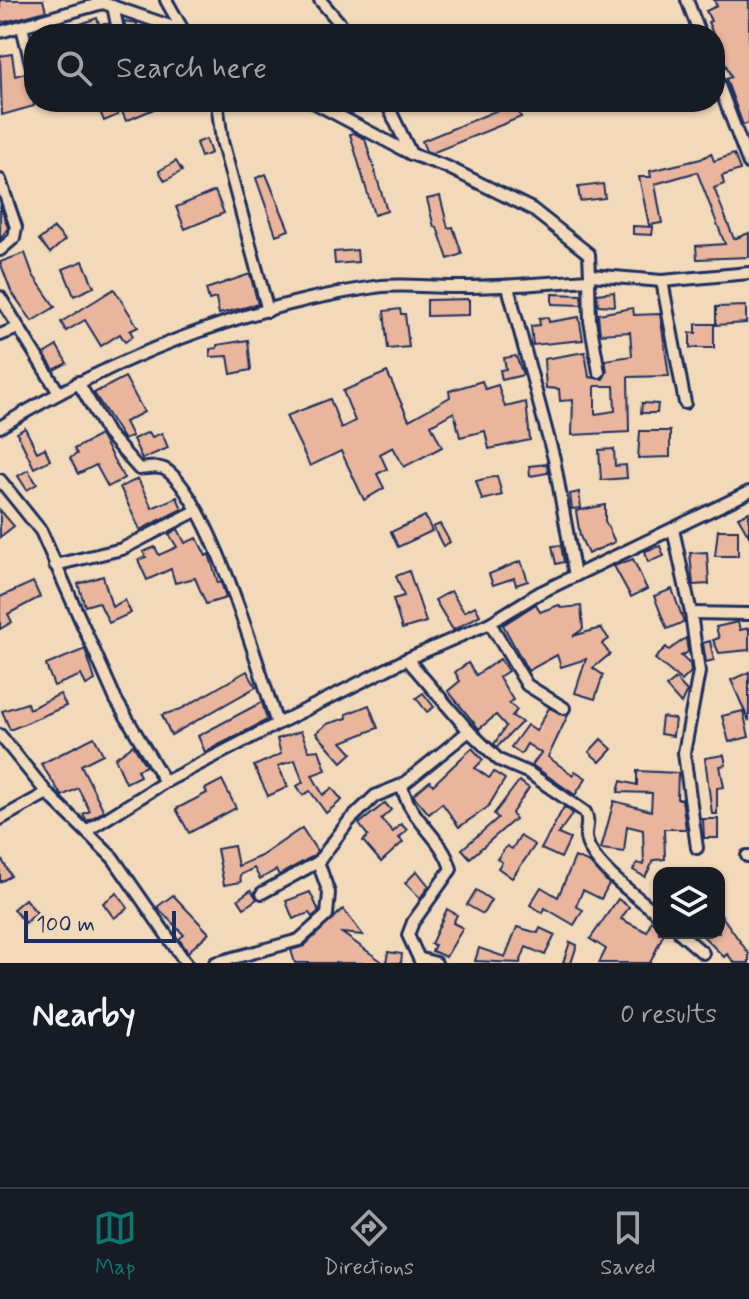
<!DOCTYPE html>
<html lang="en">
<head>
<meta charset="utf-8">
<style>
	:root { --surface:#171b24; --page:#20242c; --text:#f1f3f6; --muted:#9ea1a6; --line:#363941; --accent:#0f766e }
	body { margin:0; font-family:Mynerve,sans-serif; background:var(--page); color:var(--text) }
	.controls { position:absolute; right:24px; bottom:24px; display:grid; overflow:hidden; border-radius:16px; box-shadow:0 2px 6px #0004 }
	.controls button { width:72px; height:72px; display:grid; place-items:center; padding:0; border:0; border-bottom:2px solid var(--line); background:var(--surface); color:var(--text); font:40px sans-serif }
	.scale { position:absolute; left:24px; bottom:20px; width:152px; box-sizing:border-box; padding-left:8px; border:4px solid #1b2f5e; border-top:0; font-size:22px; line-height:28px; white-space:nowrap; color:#1b2f5e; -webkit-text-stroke:6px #f2d9ba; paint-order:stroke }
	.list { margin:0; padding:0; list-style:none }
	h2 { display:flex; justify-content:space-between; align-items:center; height:104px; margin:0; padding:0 32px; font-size:34px }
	h2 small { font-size:26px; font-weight:400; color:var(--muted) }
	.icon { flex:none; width:44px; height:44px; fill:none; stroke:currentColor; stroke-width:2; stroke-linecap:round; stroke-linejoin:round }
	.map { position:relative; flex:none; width:749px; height:963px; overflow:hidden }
	.search { position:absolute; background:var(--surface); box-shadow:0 2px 6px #0004; left:24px; right:24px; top:24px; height:88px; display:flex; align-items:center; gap:20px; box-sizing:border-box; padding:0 28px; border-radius:32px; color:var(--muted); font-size:30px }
	.sheet { height:224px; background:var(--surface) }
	nav { display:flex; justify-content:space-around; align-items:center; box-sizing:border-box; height:112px; border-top:2px solid var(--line); background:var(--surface); font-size:22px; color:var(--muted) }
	nav a { display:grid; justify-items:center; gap:4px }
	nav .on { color:var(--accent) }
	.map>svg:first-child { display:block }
	.building { fill:#eab59d; stroke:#1b2f5e; stroke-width:2; fill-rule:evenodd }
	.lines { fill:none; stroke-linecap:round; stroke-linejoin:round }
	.minor-casing { stroke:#1b2f5e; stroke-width:16 }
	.minor { stroke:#f2d9ba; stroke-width:10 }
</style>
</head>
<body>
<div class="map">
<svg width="749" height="963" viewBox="0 0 749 963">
	<rect width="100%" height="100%" fill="#f2d9ba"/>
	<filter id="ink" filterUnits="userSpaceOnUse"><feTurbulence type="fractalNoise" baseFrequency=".0125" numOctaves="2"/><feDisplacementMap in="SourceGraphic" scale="16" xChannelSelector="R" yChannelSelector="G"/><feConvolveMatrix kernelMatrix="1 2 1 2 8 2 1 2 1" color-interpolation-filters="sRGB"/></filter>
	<g filter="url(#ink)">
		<g class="building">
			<path d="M0 0H43L46 11 5 22 0 21Z"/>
			<path d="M714 0H749V123L743 125 726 79 731 77 708 22 711 21 706 11 717 6Z"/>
			<path d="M97 18 99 24H109L111 34H77L75 26Z"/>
			<path d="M124 21 137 23V34H127Z"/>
			<path d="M12 54 15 76 25 73 34 94V106L2 115 0 56Z"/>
			<path d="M96 102H113L118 115 104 121Z"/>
			<path d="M138 102H170L126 121 121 109Z"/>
			<path d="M515 103 521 117 432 153 426 151 422 141Z"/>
			<path d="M354 133 365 139 387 211 374 215 350 134Z"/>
			<path d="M206 139 211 153 201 157 196 143Z"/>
			<path d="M711 153 714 161 734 154 740 170 722 176 724 184 714 188 734 239 749 233V257L697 259 696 246 725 244 697 172 655 184 662 223 649 225 639 177H651L650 171 701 159Z"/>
			<path d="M176 161 182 171 165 181 159 171Z"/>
			<path d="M266 174 289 230 276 235 256 178Z"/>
			<path d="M603 184 605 198 580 201 578 187Z"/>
			<path d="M215 191 224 213 185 229 176 207Z"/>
			<path d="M440 196 448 228 453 227 462 254 448 259 437 227H434L427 199Z"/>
			<path d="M0 205 8 228 0 239Z"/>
			<path d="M633 226 653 227 652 235 633 234Z"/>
			<path d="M54 228 65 240 50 253 39 240Z"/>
			<path d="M357 250 358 262 335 264 334 252Z"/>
			<path d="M25 253 33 275 55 307 32 321 11 291 0 262Z"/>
			<path d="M83 261 94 287 74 296 63 269Z"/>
			<path d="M250 274 258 304 219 314 216 298 209 300 206 289Z"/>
			<path d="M114 289 138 327 130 331 133 336 125 342 120 334 101 346 85 320 66 331 61 322Z"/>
			<path d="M614 292 615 306 598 305 597 294Z"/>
			<path d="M552 294 581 295 582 305 552 304Z"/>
			<path d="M469 299V315L427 316V300Z"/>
			<path d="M746 306V323L716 325V307Z"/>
			<path d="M633 308 634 315 660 314 669 376 628 377 629 432 572 435 573 400 560 401 559 389 546 388 544 359 585 352 589 377 603 379 607 371 605 360 632 356 630 332 600 334 598 314ZM595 386H614L615 411 595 414Z"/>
			<path d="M400 309 401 314H405L409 347 388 349 384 311Z"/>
			<path d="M548 317 549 322 579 317 583 340 533 345 531 326 540 325 539 318Z"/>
			<path d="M696 324H714V348H690V333H696Z"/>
			<path d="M248 340 251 370 231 374 228 356 210 357V349L217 348V345Z"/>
			<path d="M57 346 67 363 54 370 44 354Z"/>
			<path d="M516 356 523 375 502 380 500 370 506 369 504 358Z"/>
			<path d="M387 372 409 420 450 397 449 391 482 381 485 389 498 385 505 407 526 402 530 440 489 449 485 431 460 437 454 412 431 425 442 447 404 467 393 447 380 454 387 469 377 474 384 488 364 500 341 451 310 466 286 416 330 399 341 428 355 421 343 391Z"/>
			<path d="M125 377 144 412 125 422 132 436 124 440 94 393Z"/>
			<path d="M642 403 658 404 657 413H641Z"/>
			<path d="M25 428 37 452 45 448 50 460 34 468 17 433Z"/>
			<path d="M640 431H670V457L638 458Z"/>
			<path d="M149 432 152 437 162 433 168 448 142 459 133 439Z"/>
			<path d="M100 435 124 478 108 487 96 465 78 474 70 458 77 454 74 449Z"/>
			<path d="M614 449 615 466 626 465 627 478 601 480 599 450Z"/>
			<path d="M547 464 548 473 530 476 529 466Z"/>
			<path d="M28 470 37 484 27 490 18 476Z"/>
			<path d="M497 476 502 495 482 500 476 481Z"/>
			<path d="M138 479 152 508 177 497 182 509 140 530 120 487Z"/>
			<path d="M579 492 581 508 572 509 570 494Z"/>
			<path d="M605 505V521L615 542 588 554 580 536 576 511Z"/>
			<path d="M0 510 14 526 0 537Z"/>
			<path d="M749 512V536L738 517Z"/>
			<path d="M425 516 432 531 398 547 391 532Z"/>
			<path d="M440 524 450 542 443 546 433 527Z"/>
			<path d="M178 529 185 543 197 538 206 556 209 554 218 583 221 582 226 598 206 604 195 578 175 583 171 569 147 580 138 560 146 557 143 552 155 547 159 555 177 547 169 534Z"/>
			<path d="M718 530H738V556H715Z"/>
			<path d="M561 545 564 562 556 564 552 546Z"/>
			<path d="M660 546 664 556 648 562 645 551Z"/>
			<path d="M707 552 709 584 693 585 690 553Z"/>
			<path d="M633 559 647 589 631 597 614 566Z"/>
			<path d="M521 561 528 581 516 585 514 578 493 585 489 574Z"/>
			<path d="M409 571 426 622 402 629 393 599 404 596 396 576Z"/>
			<path d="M103 576 112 607 125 600 131 613 109 623 99 602 85 606 78 584Z"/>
			<path d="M33 582 40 597 8 614 12 622 0 629V597Z"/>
			<path d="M672 589 684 622 667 629 654 596Z"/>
			<path d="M451 591 464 612 475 606 480 615 453 630 435 600Z"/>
			<path d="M536 604 540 612 559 605 561 608 581 606 583 629 573 636 601 628 609 639 602 644 610 654 593 668 603 675 595 699 575 693 586 659 561 667 557 655 528 671 503 625Z"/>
			<path d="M738 622 740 630 749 628V650L719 653 713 640 719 638 716 627Z"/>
			<path d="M686 638 688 652 681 656 690 664 691 672 682 681 655 659 666 647 669 650Z"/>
			<path d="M710 641 714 660 706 662 703 643Z"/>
			<path d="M85 649 95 680 86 685 81 675 54 686 46 665Z"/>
			<path d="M500 659 508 671 499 677 513 700 509 703 517 710 512 716 522 722 497 747 494 744 506 726 496 715 479 729 448 691 460 681 455 672 468 663 476 675Z"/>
			<path d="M247 671 256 687 171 735 162 715 181 709Z"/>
			<path d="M749 672V721L731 680Z"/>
			<path d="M676 679 687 691 681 704 666 687Z"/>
			<path d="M423 693 434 707 427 712 416 698Z"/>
			<path d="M60 694 66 706 10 730 2 711 27 703 29 709Z"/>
			<path d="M262 702 267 720 205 752 198 736Z"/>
			<path d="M369 705 378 728 342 742 352 753 342 762 316 733 327 724 347 718 346 714Z"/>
			<path d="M549 708 568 715 548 757 573 775 575 771 586 778 575 795 532 765 541 753 527 744 521 754 511 747 527 725 536 731Z"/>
			<path d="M743 711 749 737 729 742 722 716Z"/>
			<path d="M662 717 675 719 673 736 660 734Z"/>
			<path d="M301 731 309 751 319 750 326 770 312 775 323 795 332 788 342 800 326 813 310 791 303 795 297 786 303 782 295 760 278 766 288 787 268 796 254 766 281 754 277 739Z"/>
			<path d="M94 737 103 754 81 765 104 811 87 821 83 814 90 811 78 788 62 796 41 764Z"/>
			<path d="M601 739 612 749 600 762 589 752Z"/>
			<path d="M133 745 146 766 137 770 140 776 126 783 115 758Z"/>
			<path d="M472 748 483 760 475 768 489 778 494 772 505 779 488 807 459 827 442 803 429 814 413 795 430 781 433 785Z"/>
			<path d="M724 755 726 765 720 766 724 787 717 788V814H712L705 758Z"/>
			<path d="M637 771 678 773 677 799H682L686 829H664L665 859 654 860 645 877 633 870 637 863 644 865 643 830 627 826 624 852 601 849 614 801 651 811 652 793 618 792 621 781 637 785Z"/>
			<path d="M222 780 236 808 189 833 176 809 207 793 205 789Z"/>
			<path d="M519 781 529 788 512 813 515 819 470 858 462 849 498 818 494 814Z"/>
			<path d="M385 803 391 810 381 819 393 832 401 824 407 830 399 838 403 842 381 862 363 841 368 836 359 824Z"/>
			<path d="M564 807 573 813 558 834 570 839 561 858 541 849Z"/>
			<path d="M703 819H718V838H704Z"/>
			<path d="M302 828 317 851 313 856 279 875 276 870 260 879 254 868 240 875 241 882 224 885 217 849 234 846 238 866 261 856Z"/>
			<path d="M520 836 535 845 512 878 498 868 502 862 497 859 507 846 512 849Z"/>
			<path d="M0 856 11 876 0 882Z"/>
			<path d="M575 857 590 863 609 884 601 899 583 890 576 906 583 910 574 925 545 908 543 913 530 905 541 887 558 897Z"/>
			<path d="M417 871 429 886 420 898 405 883Z"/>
			<path d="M251 890 257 899 244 908 238 899Z"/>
			<path d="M476 890 491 900 483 914 467 905Z"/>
			<path d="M310 892 319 911 312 917 309 913 293 919 286 901Z"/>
			<path d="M117 893 128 908 114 918 103 903Z"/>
			<path d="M173 895 209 933 188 952 179 939 184 935 157 907Z"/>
			<path d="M25 899 37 913 25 923 13 909Z"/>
			<path d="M618 899 629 907 621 919 647 932 651 921 659 925V933H664L650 963H599L606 949 590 939Z"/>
			<path d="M343 909 363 935 342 933 384 963H295L291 950 304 946Z"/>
			<path d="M447 909 457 915 453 923 463 928 446 957 432 951 435 945 431 944Z"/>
			<path d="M719 912 749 954V963H735L727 954 724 957 700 933H719Z"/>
			<path d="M517 927 538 933 540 928 555 935 545 955 526 947 520 963 475 961 479 948 505 957Z"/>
			<path d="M570 942 577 945 571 963H563Z"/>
			<path d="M388 952 402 954 401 963H386Z"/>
		</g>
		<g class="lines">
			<defs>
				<g id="minor">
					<path d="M166 0 184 32"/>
					<path d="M320 0 349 34"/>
					<path d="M687 0 700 34"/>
					<path d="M97 1 182 30"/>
					<path d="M113 6 119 34"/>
					<path d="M22 27 34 75"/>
					<path d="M0 32 103 3"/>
					<path d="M715 75 749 164"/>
					<path d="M217 102 222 141 268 311"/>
					<path d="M313 102 411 154 447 167 532 209 589 254 590 275"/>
					<path d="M386 102 411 154"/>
					<path d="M0 180 16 227 14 238 0 250"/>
					<path d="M589 280 590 321 599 372"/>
					<path d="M662 281 685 403"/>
					<path d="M508 287 554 459 575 576"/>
					<path d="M0 297 59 393"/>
					<path d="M0 335 18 328"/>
					<path d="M78 382 108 434 139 469C149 468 161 465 169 472 213 509 258 666 277 724"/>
					<path d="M0 427C113 358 243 306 375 287 403 283 433 288 461 287 504 287 546 283 589 280L590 275 662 281 749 273"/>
					<path d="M0 480 41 531 116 700 165 782"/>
					<path d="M673 529 691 613 699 672 684 753 697 848"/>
					<path d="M55 565 122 549 196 511"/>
					<path d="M691 613 749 614"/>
					<path d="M490 623 527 685 564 708"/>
					<path d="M407 659 469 731 499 760 529 773 585 812C591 823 583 832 587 842 595 868 639 898 659 915"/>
					<path d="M0 735 47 793 113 858 186 963"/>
					<path d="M402 785C408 819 442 836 451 869L413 922 408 935 421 963"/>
					<path d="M0 819 47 793"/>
					<path d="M88 830 165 782 277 724 407 659 490 623 539 593 749 492"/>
					<path d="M747 856H749"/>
					<path d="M262 893 318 862 349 821 375 796 402 785 469 731"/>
					<path d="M680 933 703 953"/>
					<path d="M421 959 436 963"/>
					<path d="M215 963 299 940 327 915 329 893 318 862"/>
				</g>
			</defs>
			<use href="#minor" class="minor-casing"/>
			<use href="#minor" class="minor"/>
		</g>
	</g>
</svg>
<div class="controls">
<button><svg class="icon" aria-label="layers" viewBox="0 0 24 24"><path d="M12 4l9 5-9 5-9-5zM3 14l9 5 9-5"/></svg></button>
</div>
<div class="scale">100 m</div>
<div class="search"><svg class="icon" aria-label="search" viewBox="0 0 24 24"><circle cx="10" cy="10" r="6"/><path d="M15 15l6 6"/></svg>Search here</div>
</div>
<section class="sheet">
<h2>Nearby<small>0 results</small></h2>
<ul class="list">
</ul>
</section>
<nav>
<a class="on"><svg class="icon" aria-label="map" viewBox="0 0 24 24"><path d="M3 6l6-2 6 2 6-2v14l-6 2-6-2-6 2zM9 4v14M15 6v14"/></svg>Map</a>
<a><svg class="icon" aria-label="directions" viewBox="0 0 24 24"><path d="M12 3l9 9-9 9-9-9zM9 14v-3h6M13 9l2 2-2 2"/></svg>Directions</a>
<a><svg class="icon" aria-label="saved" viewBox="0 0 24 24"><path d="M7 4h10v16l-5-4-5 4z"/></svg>Saved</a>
</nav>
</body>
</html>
